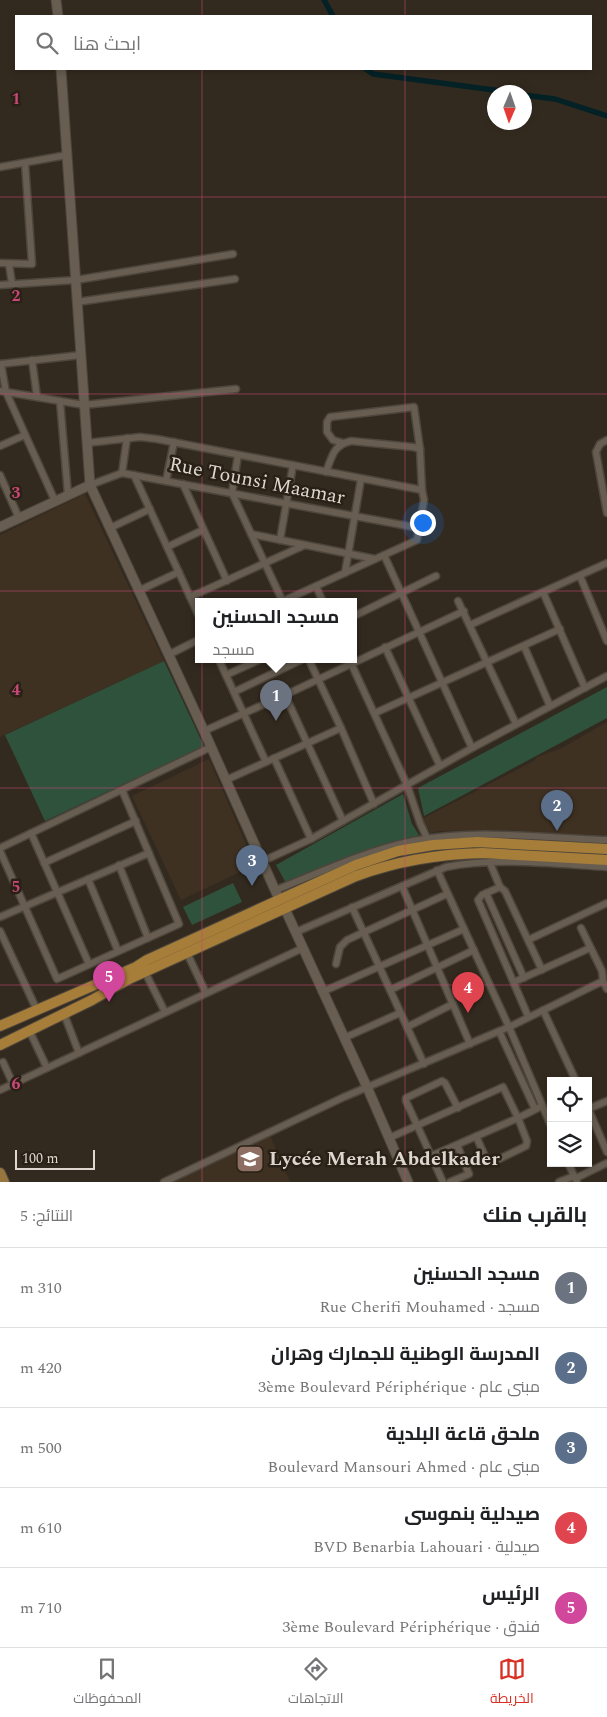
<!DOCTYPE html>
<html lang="ar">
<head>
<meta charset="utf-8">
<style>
	:root { --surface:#fff; --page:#f2f2f2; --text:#202124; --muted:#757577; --line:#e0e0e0; --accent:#d93025 }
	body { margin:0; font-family:Spectral,Cairo,serif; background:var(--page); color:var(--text); direction:rtl }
	.controls { position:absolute; right:15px; bottom:15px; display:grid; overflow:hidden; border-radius:0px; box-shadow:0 2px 8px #0003 }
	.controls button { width:45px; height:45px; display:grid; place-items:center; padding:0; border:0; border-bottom:1px solid var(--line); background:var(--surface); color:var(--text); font:25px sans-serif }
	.compass { position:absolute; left:487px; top:85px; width:45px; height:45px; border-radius:50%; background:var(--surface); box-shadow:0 2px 8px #0003; rotate:182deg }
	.scale { position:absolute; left:15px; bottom:12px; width:80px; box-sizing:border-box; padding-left:5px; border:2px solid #ddd7d0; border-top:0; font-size:14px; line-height:18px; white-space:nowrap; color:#ddd7d0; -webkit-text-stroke:4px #292016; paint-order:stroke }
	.you { position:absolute; left:422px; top:522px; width:18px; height:18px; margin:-12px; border:4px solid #fff; border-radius:50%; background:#1a73e8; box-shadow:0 0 0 8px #1a73e833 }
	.badge { display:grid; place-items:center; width:32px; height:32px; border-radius:50%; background:var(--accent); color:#fff; font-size:16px; font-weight:700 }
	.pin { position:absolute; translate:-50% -41px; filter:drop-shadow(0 1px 2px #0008) }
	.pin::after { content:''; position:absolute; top:26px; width:18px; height:15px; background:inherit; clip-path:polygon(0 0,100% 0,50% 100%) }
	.popup { position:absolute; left:195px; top:598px; width:162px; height:65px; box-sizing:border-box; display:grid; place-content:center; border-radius:0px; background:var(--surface); filter:drop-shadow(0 1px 4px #0005); font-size:16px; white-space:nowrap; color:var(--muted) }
	.popup b { font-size:19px; color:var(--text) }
	.popup::after { content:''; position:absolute; left:50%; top:100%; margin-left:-10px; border:10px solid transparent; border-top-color:var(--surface) }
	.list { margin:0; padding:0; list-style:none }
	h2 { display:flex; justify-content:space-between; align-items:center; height:65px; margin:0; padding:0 20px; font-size:21px }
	h2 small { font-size:16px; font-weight:400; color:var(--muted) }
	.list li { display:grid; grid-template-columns:32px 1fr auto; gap:15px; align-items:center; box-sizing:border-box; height:80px; padding:0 20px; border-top:1px solid var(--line) }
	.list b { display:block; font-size:19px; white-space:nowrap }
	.list p { margin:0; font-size:16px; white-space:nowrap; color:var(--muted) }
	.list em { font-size:16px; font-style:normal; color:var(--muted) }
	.icon { flex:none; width:28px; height:28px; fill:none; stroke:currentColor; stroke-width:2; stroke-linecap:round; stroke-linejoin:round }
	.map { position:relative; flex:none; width:607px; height:1182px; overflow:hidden; direction:ltr }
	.search { position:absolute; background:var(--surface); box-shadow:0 2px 8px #0003; left:15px; right:15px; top:15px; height:55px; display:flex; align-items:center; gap:12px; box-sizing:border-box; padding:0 18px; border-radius:0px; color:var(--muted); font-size:19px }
	.sheet { height:465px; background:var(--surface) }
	nav { display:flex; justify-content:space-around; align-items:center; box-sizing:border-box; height:70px; border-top:1px solid var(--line); background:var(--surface); font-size:14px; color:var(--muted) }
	nav a { display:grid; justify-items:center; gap:2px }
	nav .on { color:var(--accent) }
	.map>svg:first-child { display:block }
	.built { fill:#3f3122 }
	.green { fill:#2f523c }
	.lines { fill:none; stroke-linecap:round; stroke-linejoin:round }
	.canal { stroke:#042226; stroke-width:5.5 }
	.minor-casing { stroke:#4d463c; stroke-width:9 }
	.secondary-casing { stroke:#4d463c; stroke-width:11 }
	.primary-casing { stroke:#4d463c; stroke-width:12 }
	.trunk-casing { stroke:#4d463c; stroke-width:12 }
	.minor { stroke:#675d51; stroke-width:6 }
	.secondary { stroke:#675d51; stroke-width:9 }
	.primary { stroke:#96753f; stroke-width:10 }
	.trunk { stroke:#a67d39; stroke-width:10 }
	.grid { fill:none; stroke:#c94878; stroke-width:1; stroke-opacity:0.55 }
	.labels { text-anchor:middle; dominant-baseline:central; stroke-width:5; stroke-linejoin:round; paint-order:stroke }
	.street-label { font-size:20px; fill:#ddd7d0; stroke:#292016 }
	.poi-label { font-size:20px; font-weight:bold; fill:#ddd7d0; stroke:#292016; text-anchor:start }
	.grid-label { font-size:16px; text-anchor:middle; font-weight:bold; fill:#c94878; stroke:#292016; stroke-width:5; stroke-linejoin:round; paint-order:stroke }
</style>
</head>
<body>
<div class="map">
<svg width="607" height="1182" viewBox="0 0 607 1182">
	<rect width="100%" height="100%" fill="#332a1f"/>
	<g class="built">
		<path d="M85 494 164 661 0 737V535Z"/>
		<path d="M607 722V836L503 830 439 831 431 833 422 819 534 761 537 757 560 749Z"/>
		<path d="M209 759 255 865 181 900 132 796Z"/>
		<path d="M270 1136 290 1182H171Z"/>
	</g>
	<g class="green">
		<path d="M164 661 204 746 45 821 5 735Z"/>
		<path d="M607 687V718L424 816 418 788Z"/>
		<path d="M403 794 412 824 419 835 343 861 286 883 276 865Z"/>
		<path d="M233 883 242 902 192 925 183 907Z"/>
	</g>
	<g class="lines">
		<g class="canal">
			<path d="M324 0 333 16"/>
			<path d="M366 69 373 74 509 92"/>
			<path d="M524 95 555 99 607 116"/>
		</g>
		<defs>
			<g id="minor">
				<path d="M0 167 67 155"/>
				<path d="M0 263 32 264 25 163"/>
				<path d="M9 264 12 284"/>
				<path d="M0 285 76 280 233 254"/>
				<path d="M77 302 235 279"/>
				<path d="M32 360 37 397"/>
				<path d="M0 364 81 355"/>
				<path d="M1 364 6 392 55 501"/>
				<path d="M0 391 84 405 236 389"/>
				<path d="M60 401 68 495"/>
				<path d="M607 440 600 444 596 452 607 513"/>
				<path d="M87 443 140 437 157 439 422 490 424 500 417 540 281 602"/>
				<path d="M343 443 333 440 327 432V422L330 417 414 407 420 449"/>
				<path d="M0 446 25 435"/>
				<path d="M238 455 232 493 283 602"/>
				<path d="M326 472C332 457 333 445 351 441L413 447 420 449 422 490"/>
				<path d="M122 473 127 438"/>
				<path d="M0 475 19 518"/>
				<path d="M134 475 198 614"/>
				<path d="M166 481 174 442"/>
				<path d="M183 484 227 581"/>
				<path d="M90 485 122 473 419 528"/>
				<path d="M110 528 150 509"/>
				<path d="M251 534 375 559"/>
				<path d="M280 540 293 465"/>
				<path d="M167 547 203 530"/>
				<path d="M384 555 472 748"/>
				<path d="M345 573 361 479"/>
				<path d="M580 576 607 641"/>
				<path d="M316 586 323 602"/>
				<path d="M138 591 179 572"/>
				<path d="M543 592 585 688"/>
				<path d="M190 597 305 545"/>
				<path d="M458 601 516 724"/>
				<path d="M354 616 436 576"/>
				<path d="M470 625 607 563"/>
				<path d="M524 646 550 706"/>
				<path d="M385 647 440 766"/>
				<path d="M168 655 198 640"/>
				<path d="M219 660 266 762"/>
				<path d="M309 660 341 728 374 804"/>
				<path d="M350 661 407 785 420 823 427 838"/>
				<path d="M226 675 259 660"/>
				<path d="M234 692 301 660"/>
				<path d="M285 695 343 821"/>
				<path d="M375 713 560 629"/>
				<path d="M204 731 285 695 464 611"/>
				<path d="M274 758 311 839"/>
				<path d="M226 780 341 728"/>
				<path d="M31 833 89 964"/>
				<path d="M0 848 211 747"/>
				<path d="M0 851 57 979 179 924 122 790"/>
				<path d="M263 861 311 839 472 748 607 676"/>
				<path d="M44 863 136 821"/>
				<path d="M490 863 500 887 482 895 478 900 528 1016"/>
				<path d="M119 865 148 938"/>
				<path d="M437 870 509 1027 551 1126"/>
				<path d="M88 879 118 951"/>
				<path d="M402 886 470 1044"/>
				<path d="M500 887 505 891 542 970"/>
				<path d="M276 890C321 872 365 851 413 841 475 828 544 838 607 840"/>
				<path d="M486 893 524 978"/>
				<path d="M352 907 424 1064"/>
				<path d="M0 917 149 853"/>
				<path d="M581 928 602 971 603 981 607 989"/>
				<path d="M0 931 35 1006"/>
				<path d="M296 932 446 867C497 857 555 864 607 867"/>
				<path d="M528 940 607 903"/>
				<path d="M187 953 206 993"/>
				<path d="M336 964 340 947 347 940 447 894"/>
				<path d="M145 972 165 1012"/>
				<path d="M514 982 590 948"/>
				<path d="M390 990 474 950"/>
				<path d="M322 992 464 929"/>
				<path d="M543 1010 576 1081"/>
				<path d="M64 1014 79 1053"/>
				<path d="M407 1027 453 1004"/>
				<path d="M29 1030 47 1068"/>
				<path d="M499 1031 535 1109"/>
				<path d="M344 1038 400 1013"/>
				<path d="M3 1062 13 1084"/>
				<path d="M0 1090 303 948"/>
				<path d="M588 1108 607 1152"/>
				<path d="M588 1109 607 1101"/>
				<path d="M389 1138 503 1087 518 1118 542 1106"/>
				<path d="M431 1156 518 1118 527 1141 526 1146 493 1162 487 1161 476 1136"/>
				<path d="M568 1163 577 1182"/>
				<path d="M576 1178 607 1163"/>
				<path d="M164 1182 344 1097 509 1027 603 981"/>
				<path d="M443 1182 406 1101V1098L442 1081 445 1083 458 1108"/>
				<path d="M450 1182 469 1174 457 1145"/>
				<path d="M559 1182 574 1176"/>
			</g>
			<g id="secondary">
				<path d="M56 0 58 16"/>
				<path d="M61 69 90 485 204 731 279 899"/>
				<path d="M0 527 90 485"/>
				<path d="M285 909 367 1087 408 1182"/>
			</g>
			<path id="primary" d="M0 1173 4 1182"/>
			<g id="trunk">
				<path d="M0 1026 136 967 147 960 356 865 398 851 433 845 477 842 607 849"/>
				<path d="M0 1045 92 1000 129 979 356 876C397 861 438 854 482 853L607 860"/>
			</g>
		</defs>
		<use href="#minor" class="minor-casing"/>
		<use href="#secondary" class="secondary-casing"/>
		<use href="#primary" class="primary-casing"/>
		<use href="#trunk" class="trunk-casing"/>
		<use href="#minor" class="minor"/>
		<use href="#secondary" class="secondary"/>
		<use href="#primary" class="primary"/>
		<use href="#trunk" class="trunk"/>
	</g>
	<path class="grid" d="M202 0V16M405 0V16M202 69V1182M405 69V1182M0 197H607M0 394H607M0 591H607M0 788H607M0 985H607"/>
	<defs>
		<symbol id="school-square" viewBox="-11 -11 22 22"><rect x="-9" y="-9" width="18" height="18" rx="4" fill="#8d6e63" stroke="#292016"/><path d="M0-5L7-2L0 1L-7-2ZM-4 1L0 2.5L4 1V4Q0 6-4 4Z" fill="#fff"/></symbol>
	</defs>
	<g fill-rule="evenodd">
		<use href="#school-square" x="234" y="1143" width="32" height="32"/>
	</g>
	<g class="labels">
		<g class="street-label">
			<text transform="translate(257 481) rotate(11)">Rue Tounsi Maamar</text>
		</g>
		<g class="poi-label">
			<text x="269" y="1159">Lycée Merah Abdelkader</text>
		</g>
	</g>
	<g class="grid-label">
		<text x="16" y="104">1</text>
		<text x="16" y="301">2</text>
		<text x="16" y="498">3</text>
		<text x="16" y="695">4</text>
		<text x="16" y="892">5</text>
		<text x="16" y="1089">6</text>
	</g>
</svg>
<div class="controls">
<button><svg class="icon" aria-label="locate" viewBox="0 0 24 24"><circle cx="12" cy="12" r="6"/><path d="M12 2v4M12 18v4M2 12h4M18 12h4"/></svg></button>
<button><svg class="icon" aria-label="layers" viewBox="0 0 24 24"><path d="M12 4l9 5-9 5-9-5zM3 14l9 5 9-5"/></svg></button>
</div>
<svg class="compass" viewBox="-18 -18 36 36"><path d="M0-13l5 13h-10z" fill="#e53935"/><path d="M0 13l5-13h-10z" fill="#757577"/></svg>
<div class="scale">100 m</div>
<div class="you"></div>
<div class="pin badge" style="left:276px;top:721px;background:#6b7280">1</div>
<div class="popup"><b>مسجد الحسنين</b>مسجد</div>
<div class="pin badge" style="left:557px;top:831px;background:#5c6f8a">2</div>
<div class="pin badge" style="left:252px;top:886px;background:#5c6f8a">3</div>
<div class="pin badge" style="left:468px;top:1013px;background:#e0444e">4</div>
<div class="pin badge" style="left:109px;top:1002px;background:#d1479c">5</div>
<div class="search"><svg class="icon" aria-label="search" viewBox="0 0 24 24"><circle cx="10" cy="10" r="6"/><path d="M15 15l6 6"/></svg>ابحث هنا</div>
</div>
<section class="sheet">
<h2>بالقرب منك<small>النتائج: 5</small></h2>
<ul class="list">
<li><span class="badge" style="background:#6b7280">1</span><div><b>مسجد الحسنين</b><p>مسجد · Rue Cherifi Mouhamed</p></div><em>310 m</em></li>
<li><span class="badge" style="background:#5c6f8a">2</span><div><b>المدرسة الوطنية للجمارك وهران</b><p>مبنى عام · 3ème Boulevard Périphérique</p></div><em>420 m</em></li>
<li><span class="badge" style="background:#5c6f8a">3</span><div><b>ملحق قاعة البلدية</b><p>مبنى عام · Boulevard Mansouri Ahmed</p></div><em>500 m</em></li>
<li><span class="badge" style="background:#e0444e">4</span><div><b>صيدلية بنموسى</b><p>صيدلية · BVD Benarbia Lahouari</p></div><em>610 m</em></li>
<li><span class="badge" style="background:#d1479c">5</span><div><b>الرئيس</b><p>فندق · 3ème Boulevard Périphérique</p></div><em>710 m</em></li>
</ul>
</section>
<nav>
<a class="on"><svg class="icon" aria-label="map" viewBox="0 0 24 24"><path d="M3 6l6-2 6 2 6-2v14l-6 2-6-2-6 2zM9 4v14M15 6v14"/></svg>الخريطة</a>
<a><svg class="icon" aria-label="directions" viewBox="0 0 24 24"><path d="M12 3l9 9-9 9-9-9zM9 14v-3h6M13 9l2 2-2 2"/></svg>الاتجاهات</a>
<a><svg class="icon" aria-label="saved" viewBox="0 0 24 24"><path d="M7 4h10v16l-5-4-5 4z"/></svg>المحفوظات</a>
</nav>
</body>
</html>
